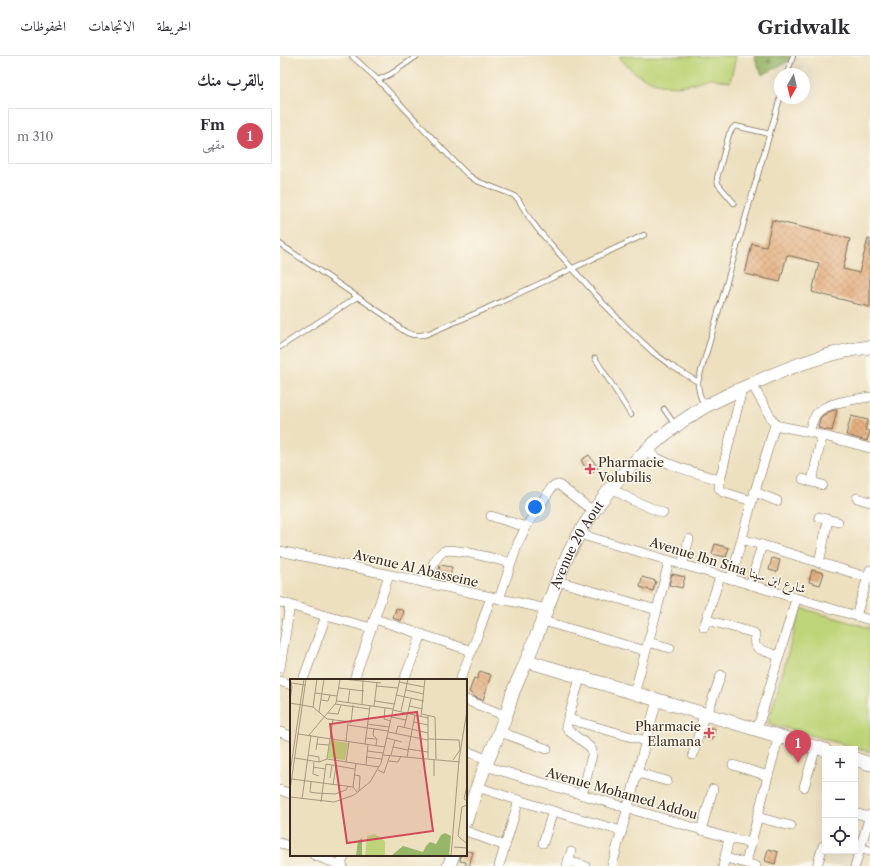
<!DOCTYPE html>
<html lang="ar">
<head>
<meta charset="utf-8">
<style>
	:root { --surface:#fff; --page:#f2f2f3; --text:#2b2b33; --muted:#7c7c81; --line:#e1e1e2; --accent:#d1495b }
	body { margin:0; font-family:"Libre Caslon Text",Amiri,serif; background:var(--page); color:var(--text); direction:rtl }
	.controls { position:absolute; right:12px; bottom:12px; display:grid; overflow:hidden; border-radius:0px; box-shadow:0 4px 16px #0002 }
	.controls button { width:36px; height:36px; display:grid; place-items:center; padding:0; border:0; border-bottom:1px solid var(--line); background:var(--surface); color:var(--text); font:20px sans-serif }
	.compass { position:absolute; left:494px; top:12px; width:36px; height:36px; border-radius:50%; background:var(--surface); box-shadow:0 4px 16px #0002; rotate:188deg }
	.you { position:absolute; left:255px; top:451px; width:14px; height:14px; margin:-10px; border:3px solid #fff; border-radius:50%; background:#1a73e8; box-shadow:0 0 0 6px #1a73e833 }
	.badge { display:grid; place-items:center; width:26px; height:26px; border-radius:50%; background:var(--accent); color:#fff; font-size:13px; font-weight:700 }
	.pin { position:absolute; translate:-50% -33px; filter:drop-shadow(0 1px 2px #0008) }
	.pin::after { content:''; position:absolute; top:21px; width:14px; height:12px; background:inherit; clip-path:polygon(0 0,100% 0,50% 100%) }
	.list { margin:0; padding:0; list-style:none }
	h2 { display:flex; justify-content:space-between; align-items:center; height:52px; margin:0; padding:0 16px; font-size:17px }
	h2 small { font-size:13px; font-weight:400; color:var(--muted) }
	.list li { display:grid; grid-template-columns:26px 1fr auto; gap:12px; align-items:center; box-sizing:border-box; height:56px; margin:0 8px 8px; padding:0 8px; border:1px solid var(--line); border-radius:0px }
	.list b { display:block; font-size:15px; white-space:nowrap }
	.list p { margin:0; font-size:13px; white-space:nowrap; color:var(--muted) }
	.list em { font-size:13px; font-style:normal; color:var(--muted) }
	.icon { flex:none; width:22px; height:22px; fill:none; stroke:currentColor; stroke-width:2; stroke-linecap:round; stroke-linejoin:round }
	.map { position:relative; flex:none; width:590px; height:810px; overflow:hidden; direction:ltr }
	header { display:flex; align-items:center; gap:24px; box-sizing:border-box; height:56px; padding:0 20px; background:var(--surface); border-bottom:1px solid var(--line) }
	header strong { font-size:19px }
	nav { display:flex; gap:22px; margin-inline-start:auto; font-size:14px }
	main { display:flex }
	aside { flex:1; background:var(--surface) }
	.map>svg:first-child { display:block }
	.forest { fill:url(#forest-firs); stroke:#687043 }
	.park { fill:#bed478; stroke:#7c7f4b }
	.building { fill:url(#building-cross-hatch) }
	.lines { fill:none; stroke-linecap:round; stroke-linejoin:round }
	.lane-casing { stroke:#796a56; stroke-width:6 }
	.street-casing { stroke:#796a56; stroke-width:10 }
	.secondary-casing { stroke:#796a56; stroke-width:14 }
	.lane { stroke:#fff; stroke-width:4.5 }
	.street { stroke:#fff; stroke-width:9 }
	.secondary { stroke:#fff; stroke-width:13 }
	.poi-dot { fill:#d1495b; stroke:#fbf7ec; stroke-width:1.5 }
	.labels { text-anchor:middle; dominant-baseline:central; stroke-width:3; stroke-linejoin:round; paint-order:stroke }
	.poi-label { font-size:13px; fill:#3b2a1e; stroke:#fbf7ec; text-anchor:start }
	.street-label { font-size:13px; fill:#3b2a1e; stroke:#fbf7ec }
	.inset-road { fill:none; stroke:#a6977f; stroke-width:1 }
	.view { fill:#d1495b; fill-opacity:0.15; stroke:#d1495b; stroke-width:2 }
	.inset-edge { fill:none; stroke:#3b2a1e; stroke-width:2 }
</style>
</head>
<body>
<header>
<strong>Gridwalk</strong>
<nav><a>الخريطة</a><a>الاتجاهات</a><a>المحفوظات</a></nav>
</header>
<main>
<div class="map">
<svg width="590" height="810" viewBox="0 0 590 810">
	<defs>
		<pattern id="forest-firs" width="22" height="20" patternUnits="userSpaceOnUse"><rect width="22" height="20" fill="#96b668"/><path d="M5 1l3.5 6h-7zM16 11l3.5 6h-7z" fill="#7c9455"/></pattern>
		<pattern id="building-cross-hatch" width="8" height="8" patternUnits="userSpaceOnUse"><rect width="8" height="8" fill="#e4b182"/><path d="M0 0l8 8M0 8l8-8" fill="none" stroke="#c49870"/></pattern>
	</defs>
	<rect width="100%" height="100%" fill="#fbf7ec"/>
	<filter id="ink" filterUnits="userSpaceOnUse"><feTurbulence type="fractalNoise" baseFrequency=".025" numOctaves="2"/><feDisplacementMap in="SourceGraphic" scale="8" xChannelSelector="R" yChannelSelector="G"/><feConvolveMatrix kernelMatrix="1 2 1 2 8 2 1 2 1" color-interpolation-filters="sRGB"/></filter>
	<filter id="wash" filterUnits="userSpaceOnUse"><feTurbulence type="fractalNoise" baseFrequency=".012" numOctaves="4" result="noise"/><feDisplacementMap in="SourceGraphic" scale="16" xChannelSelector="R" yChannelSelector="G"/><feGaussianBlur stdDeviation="0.9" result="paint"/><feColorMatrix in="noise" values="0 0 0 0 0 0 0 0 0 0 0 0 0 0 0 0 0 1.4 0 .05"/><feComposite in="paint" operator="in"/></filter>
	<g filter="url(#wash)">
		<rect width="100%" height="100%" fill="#ede0bf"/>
		<path class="forest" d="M474 0H514L513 3 482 19Z"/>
		<g class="park">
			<path d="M339 0H456L450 26C444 25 437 23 431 22 428 22 413 28 407 29 381 33 354 22 339 0Z"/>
			<path d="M521 552 590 572V696L488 667Z"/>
		</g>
		<g id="blocks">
			<g class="building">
				<path d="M492 164 570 183 563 213 579 217 588 183H590V251L572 247V246L532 236 539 207 526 204H527L507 199 500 226 465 218 472 188 486 191Z"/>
				<path d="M557 354 552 375 538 372 540 363 542 360 551 355Z"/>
				<path d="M571 360 588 364 585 374 590 375 587 385 566 379Z"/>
				<path d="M309 399 318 412 309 418 301 404Z"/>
				<path d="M435 488 449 492 446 501 432 498Z"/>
				<path d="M492 502 500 504 497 516 489 514Z"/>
				<path d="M160 509 172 511 169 525 157 523Z"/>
				<path d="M532 514 544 517 540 529 529 526Z"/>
				<path d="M392 518 405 521 402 532 389 529Z"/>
				<path d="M362 521 376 525 373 535 360 531Z"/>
				<path d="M116 552 124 555 121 565 113 562Z"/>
				<path d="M200 615 211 619 203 644 192 640 193 638 189 636 194 622 197 623Z"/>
				<path d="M427 671 435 673 432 684 424 682Z"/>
				<path d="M488 793 498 796 495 808 485 805Z"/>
				<path d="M186 795 193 796 189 810H186V806L180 805 181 799H186Z"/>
			</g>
		</g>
	</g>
	<g filter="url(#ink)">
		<use href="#blocks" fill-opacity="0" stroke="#796a56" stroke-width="1"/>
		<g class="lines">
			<defs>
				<g id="lane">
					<path d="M72 0 98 24 173 104 188 119 197 125 233 139 238 143 250 163 260 176 324 248 347 272 374 297 390 309 418 326"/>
					<path d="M507 18 513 0"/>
					<path d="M98 24 111 18 137 0"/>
					<path d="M454 147 438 128 437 122 449 78 453 72 455 70 490 78"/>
					<path d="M0 188 107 261C120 272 128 283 147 278L201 255 364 179"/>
					<path d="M0 291 77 241"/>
					<path d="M315 302 351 359"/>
					<path d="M424 349C420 341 418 335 418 326L500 42"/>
					<path d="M384 353 395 369"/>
				</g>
				<g id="street">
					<path d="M462 333 440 424 439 432 443 436 472 445"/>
					<path d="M495 369 529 376 590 392"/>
					<path d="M529 376C531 369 533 361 538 356 548 346 577 343 590 341"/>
					<path d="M365 395C387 410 414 416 440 424"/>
					<path d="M523 423 542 429"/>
					<path d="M532 426 542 379"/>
					<path d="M331 432 352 444 383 457"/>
					<path d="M475 436 497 445"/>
					<path d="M577 442 590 446"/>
					<path d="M211 460 246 471"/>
					<path d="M539 461 558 466"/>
					<path d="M299 478 590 564"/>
					<path d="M462 483 590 522"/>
					<path d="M0 495 267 553"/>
					<path d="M539 507 548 464"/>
					<path d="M402 509 409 483"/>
					<path d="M451 523 472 445 495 369 472 328"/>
					<path d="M278 525 377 554"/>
					<path d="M144 527C148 518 155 500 164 495 174 491 219 504 231 507"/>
					<path d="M470 529 482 489"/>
					<path d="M219 543 238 487 246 471 272 431 275 429H279L313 455"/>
					<path d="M0 546 46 560 92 572"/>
					<path d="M576 560 590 514"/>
					<path d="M95 563 192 595"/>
					<path d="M427 564 474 577 475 579C475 582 474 586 475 589 477 594 494 598 499 600"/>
					<path d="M263 565 366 595"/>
					<path d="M424 571 440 520"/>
					<path d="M368 586 390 592"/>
					<path d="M0 612 10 549"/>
					<path d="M300 622 288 663 366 685"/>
					<path d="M23 624 46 560"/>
					<path d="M74 624 109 519"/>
					<path d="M124 624 142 578"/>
					<path d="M180 624 198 578 211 541"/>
					<path d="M0 625 11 629"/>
					<path d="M354 638 377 554 389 505"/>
					<path d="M186 644 226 660"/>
					<path d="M427 659 441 619"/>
					<path d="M288 663 286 670 289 675 310 691 312 695V699L302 739"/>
					<path d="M477 674 516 543"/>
					<path d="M0 676 11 680"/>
					<path d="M220 676 267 693"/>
					<path d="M186 695 209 704"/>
					<path d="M413 699 424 659"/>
					<path d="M453 709 488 720"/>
					<path d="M205 710 449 782 471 787"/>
					<path d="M358 717 387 725"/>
					<path d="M197 731 273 755 342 775"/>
					<path d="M524 731 536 691"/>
					<path d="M0 734 11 738"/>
					<path d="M575 757 589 761"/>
					<path d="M477 761 511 770"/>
					<path d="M421 774 433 733"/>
					<path d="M186 775 225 790 219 810"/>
					<path d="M0 787 11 791"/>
					<path d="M263 787 273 755"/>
					<path d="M225 790 239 744"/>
					<path d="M580 792 590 795"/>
					<path d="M34 799 63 810"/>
					<path d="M446 802 476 810"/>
					<path d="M288 805 305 810"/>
					<path d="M466 807 488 720 499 680"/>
					<path d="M60 810 65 799"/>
					<path d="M287 810 291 796"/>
					<path d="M332 810 377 644"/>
					<path d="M443 810 449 782"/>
					<path d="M537 810 543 790"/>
					<path d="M575 810 590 759"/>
				</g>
				<g id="secondary">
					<path d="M247 605 545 694"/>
					<path d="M575 703 590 708"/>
					<path id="s1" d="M186 764C192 746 198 728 205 711 212 694 219 678 225 661 229 653 230 644 233 636 240 619 248 603 254 586 266 558 275 527 288 499 318 438 366 386 424 351 439 343 454 336 470 329 508 311 547 296 590 291"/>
					<path d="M169 810 173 799"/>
				</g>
			</defs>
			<use href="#lane" class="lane-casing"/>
			<use href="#street" class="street-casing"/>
			<use href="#secondary" class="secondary-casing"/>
			<use href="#lane" class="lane"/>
			<use href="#street" class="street"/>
			<use href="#secondary" class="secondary"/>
		</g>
	</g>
	<g class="poi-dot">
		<path d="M308 407h4v4h4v4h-4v4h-4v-4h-4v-4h4z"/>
		<path d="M427 671h4v4h4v4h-4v4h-4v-4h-4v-4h4z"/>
	</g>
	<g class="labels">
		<g class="poi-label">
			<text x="318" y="406">Pharmacie<tspan x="318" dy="15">Volubilis</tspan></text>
			<text x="421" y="670" text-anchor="end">Pharmacie<tspan x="421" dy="15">Elamana</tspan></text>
		</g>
		<g class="street-label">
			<text stroke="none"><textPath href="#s1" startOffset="297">Avenue 20 Aout</textPath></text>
			<text transform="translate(448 509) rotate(17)">Avenue Ibn Sina شارع ابن سينا</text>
			<text transform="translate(136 512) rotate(13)">Avenue Al Abasseine</text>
			<text transform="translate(342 737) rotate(16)">Avenue Mohamed Addou</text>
		</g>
	</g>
	<g transform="translate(10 623)">
		<rect width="177" height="177" fill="#ede0bf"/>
		<path d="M155 154 161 157 159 177H101L113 167 133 173 136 167 140 163 146 165 151 156ZM72 159V177H66L68 162Z" fill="#96b668"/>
		<path d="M40 61 58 64 55 81 38 79ZM85 155 95 162V177H75L77 157Z" fill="#bed478"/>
		<path class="inset-road" d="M0 0 2 8 0 22M53 0 91 4M109 3 134 8M1 4 15 6M86 7 108 9M49 9 74 12M116 11 134 15M25 14 47 17M106 16 134 22M31 21 38 22 40 16M47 22 103 30M85 22 104 25M0 24 23 28 37 40 61 43M58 24 60 10M45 25 79 30M72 26 73 1M84 27 87 3M119 27 133 30M23 28 27 0M95 29 94 40 101 42M103 31 138 39M111 32 118 0M29 33 34 0M38 34 48 35 51 26M132 35 145 38 146 80M131 37 135 0M101 38 116 41M124 43 138 46M61 44 63 26M77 45 99 48M58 46 98 52M84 49 83 56 87 60M114 49 121 20M98 53 138 61M106 54 108 47 138 54M8 55 95 68M19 56 46 24 50 0M75 59 87 60 86 66M97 59 112 63M138 60 169 61 170 71 163 81M56 62 58 44M27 65 39 66M75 65 80 27M103 68 118 71M118 70 138 73M26 71 28 58M77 72 93 74M18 76 29 78V83M93 76 170 83M101 76 105 61M76 78 92 80M117 78 125 36M5 79 29 83 37 80 89 88M138 79V37M37 80 43 40M99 82 108 83 111 77M24 83 23 95 29 97M56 83 59 63M66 84 63 108 67 113M76 86 78 65M23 88 35 90M88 91 94 94 100 76M0 94 14 0M65 96 70 97 69 112M144 97V80M40 99 42 86M2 100 63 108M21 103 20 113 26 114 45 115 56 111 58 107M43 106 46 87M177 107 174 120 177 122M0 111 16 0M0 118 44 123 64 116 80 103 91 84 110 0M12 120 21 56M31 123 36 85 65 90M177 126 172 128 168 157 177 165M164 168 177 169M161 177 169 81 177 31"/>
		<path class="view" d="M127 33 143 152 57 164 40 45Z"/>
		<rect width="177" height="177" class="inset-edge"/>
	</g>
</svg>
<div class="controls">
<button>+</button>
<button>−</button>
<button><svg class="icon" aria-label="locate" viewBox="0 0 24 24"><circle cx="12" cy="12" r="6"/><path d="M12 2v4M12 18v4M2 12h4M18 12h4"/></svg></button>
</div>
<svg class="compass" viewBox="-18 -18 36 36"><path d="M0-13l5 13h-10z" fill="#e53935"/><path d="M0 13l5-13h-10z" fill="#7c7c81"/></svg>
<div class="you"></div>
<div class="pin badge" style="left:518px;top:707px">1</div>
</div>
<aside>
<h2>بالقرب منك<small></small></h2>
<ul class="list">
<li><span class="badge">1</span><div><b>Fm</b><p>مقهى</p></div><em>310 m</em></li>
</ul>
</aside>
</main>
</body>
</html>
